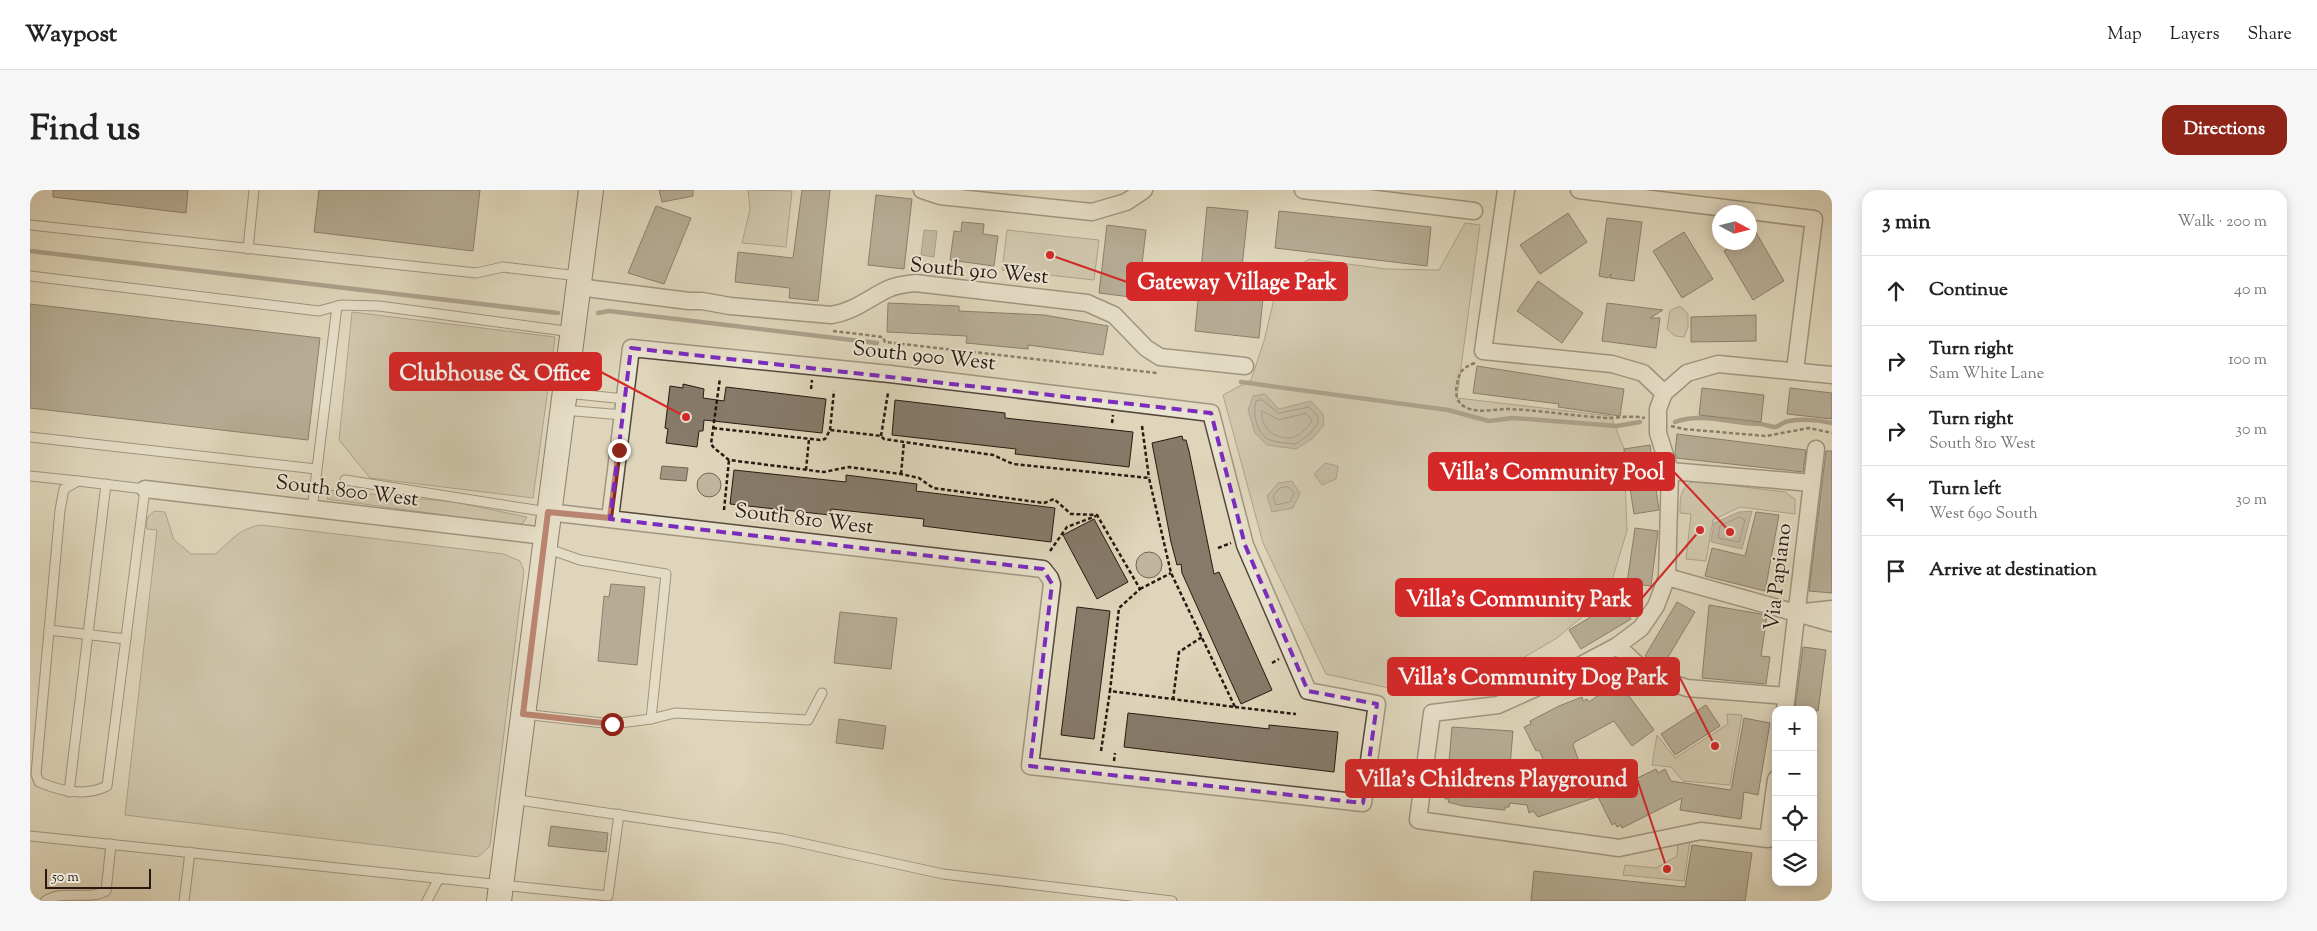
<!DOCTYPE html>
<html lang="en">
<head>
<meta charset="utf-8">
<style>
	:root { --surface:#fff; --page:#f6f6f6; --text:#222; --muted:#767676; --line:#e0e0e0; --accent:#8f2418 }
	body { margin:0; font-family:"Sorts Mill Goudy",serif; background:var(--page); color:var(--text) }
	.controls { position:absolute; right:15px; bottom:15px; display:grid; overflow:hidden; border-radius:10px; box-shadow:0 2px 12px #0003 }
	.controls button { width:45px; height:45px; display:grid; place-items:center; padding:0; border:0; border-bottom:1px solid var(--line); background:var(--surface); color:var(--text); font:25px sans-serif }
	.compass { position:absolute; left:1682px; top:15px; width:45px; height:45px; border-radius:50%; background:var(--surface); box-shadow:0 2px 12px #0003; rotate:97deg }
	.scale { position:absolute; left:15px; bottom:12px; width:106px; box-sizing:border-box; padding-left:5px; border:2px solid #271811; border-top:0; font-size:14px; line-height:18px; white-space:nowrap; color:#271811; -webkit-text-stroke:4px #eae4d2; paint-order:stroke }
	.stop { position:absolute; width:15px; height:15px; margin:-11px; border:4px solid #8f2418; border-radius:50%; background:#fff }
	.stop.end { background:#8f2418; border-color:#fff; box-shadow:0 1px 5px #0008 }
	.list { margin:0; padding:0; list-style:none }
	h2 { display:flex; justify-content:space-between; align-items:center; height:65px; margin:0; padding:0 20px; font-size:21px }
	h2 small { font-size:16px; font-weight:400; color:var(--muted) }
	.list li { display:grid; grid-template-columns:32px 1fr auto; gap:15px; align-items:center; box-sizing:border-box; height:70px; padding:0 20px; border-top:1px solid var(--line) }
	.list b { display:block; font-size:19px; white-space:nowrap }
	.list p { margin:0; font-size:16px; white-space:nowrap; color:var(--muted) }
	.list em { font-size:16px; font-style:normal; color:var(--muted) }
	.icon { flex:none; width:28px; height:28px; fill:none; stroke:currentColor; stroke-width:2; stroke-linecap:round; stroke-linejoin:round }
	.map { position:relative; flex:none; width:1802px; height:711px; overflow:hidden; border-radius:15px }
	header { display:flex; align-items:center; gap:30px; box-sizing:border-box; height:70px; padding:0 25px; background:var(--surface); border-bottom:1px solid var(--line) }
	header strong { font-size:24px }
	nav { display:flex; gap:28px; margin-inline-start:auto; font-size:18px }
	.intro { display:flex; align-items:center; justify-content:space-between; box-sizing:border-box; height:120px; padding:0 30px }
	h1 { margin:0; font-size:35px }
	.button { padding:12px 22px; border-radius:15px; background:var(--accent); color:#fff; font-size:18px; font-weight:700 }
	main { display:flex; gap:30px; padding:0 30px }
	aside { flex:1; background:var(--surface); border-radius:15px; box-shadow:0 2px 12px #0003 }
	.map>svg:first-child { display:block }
	.green { fill:#bfb59d; stroke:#736657 }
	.water { fill:#a09581; stroke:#706354 }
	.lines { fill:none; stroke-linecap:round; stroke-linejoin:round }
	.shore { stroke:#645649; stroke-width:1 }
	.stream { stroke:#706354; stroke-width:4.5 }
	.building { fill:#867a69; stroke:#271811 }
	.lane-casing { stroke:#55473b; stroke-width:11 }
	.street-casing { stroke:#55473b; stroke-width:19 }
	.secondary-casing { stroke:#271811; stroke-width:26 }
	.path { stroke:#271811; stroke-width:2.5; stroke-dasharray:4 2.5; stroke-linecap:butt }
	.lane { stroke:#eae4d2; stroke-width:9 }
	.street { stroke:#eae4d2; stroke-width:16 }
	.secondary { stroke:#eae4d2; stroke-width:24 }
	.route { stroke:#8f2418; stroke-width:6 }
	.marked { fill:none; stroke:#7b2cbf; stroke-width:4; stroke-dasharray:10 6; stroke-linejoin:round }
	.labels { text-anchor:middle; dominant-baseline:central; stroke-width:4; stroke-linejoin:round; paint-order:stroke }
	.street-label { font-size:21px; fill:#271811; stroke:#eae4d2 }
	.leader { fill:none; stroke:#d62828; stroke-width:2 }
	.callout-dot { fill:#d62828; stroke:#eae4d2; stroke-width:2 }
	.callout { fill:#d62828; stroke:#d62828; stroke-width:2 }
	.callout-label { font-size:22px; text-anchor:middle; font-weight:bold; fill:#fff }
</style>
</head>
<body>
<header>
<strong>Waypost</strong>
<nav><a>Map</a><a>Layers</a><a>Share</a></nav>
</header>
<div class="intro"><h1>Find us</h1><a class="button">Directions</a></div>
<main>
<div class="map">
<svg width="1802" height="711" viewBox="0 0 1802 711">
	<rect width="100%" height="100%" fill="#ded5ba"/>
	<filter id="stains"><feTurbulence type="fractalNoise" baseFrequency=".004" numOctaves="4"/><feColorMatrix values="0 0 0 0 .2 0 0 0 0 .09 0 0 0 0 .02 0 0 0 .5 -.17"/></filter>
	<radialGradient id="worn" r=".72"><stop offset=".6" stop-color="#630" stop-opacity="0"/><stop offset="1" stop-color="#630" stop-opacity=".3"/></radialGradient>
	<g class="green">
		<path d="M718 0 762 1 756 57 712 53 720 19Z"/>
		<path d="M1435 33 1450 35 1427 208 1581 226 1594 259 1597 341 1577 406 1527 448 1461 487 1377 502 1296 484 1233 353 1193 205 1221 190 1234 151 1244 109 1257 82 1280 69 1356 79 1409 80Z"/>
		<path d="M977 40 1069 50 1064 90 972 80Z"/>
		<path d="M1647 117H1651L1658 124V137L1654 147 1645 146 1637 139 1640 121Z"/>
		<path d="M322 122 525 147 503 308 340 288 309 250Z"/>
		<circle cx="679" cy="295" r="12"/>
		<path d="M1665 291 1755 302 1765 309V324L1710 317 1683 330 1676 371 1656 369 1661 324 1650 323C1650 308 1650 296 1665 291Z"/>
		<path d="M299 300 424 312 497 327 493 333 487 335 297 309Z"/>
		<path d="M125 321 135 322 144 350 153 357 161 364H185C202 351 207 339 231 335L474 364 490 371 494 381 460 656 448 667 95 625 127 340 117 339C116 330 117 325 125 321Z"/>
		<circle cx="1119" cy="375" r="13"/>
		<path d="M1697 524 1712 525 1700 595 1653 591 1641 577 1622 575 1627 545 1645 568 1698 534Z"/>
		<path d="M1660 651 1654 691 1593 685 1595 675 1626 678 1647 666 1648 654Z"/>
	</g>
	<g class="water">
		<path d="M894 40 907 41 904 67 891 65Z"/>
		<path d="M1235 204 1249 219 1281 211 1293 224 1294 235 1282 249 1266 259 1237 255 1225 243 1218 220 1223 206Z"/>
		<path d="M1295 273 1308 276 1306 289 1292 295 1284 284Z"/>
		<path d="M632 276 658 278 656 291 630 289Z"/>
		<path d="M1262 291 1270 303 1263 318 1242 322 1237 306 1248 293Z"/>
		<path d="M1722 321 1712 359 1681 352 1684 333 1709 322Z"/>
	</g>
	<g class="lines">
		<g class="shore">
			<path d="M1232 210 1249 223 1279 217 1288 226V233L1279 245 1265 254C1258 253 1247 253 1240 250 1227 245 1222 223 1226 211Z"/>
			<path d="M1232 221 1249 230 1276 223 1282 231C1278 237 1272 244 1264 247 1248 252 1229 238 1232 221Z"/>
			<path d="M1258 297 1264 303 1260 312 1246 315 1243 306 1250 298Z"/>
			<path d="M1710 327 1715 330 1709 352 1688 348 1690 336Z"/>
		</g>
		<g class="stream">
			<path d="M0 61 528 123"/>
			<path d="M568 123 579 121 847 153"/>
			<path d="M1211 192 1418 220 1459 231 1483 228 1587 236 1610 232"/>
			<path d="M1645 232C1672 222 1702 234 1730 234 1735 234 1740 237 1745 237 1750 236 1754 231 1759 231 1774 228 1788 230 1802 233"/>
		</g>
	</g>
	<g class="building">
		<path d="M23 0H158L156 23 23 7Z"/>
		<path d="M289 0H450L443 61 284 42Z"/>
		<path d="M629 0H663V6L632 12Z"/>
		<path d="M772 0H800L788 111 759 108 760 98 705 92 708 62 763 68Z"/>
		<path d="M846 5 882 9 874 79 838 75Z"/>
		<path d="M626 16 661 28 634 94 598 83Z"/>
		<path d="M1177 17 1218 21 1209 105 1233 108 1229 148 1165 141Z"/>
		<path d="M1249 21 1401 37 1397 76 1245 58Z"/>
		<path d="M1538 23 1557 52 1510 84 1490 55Z"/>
		<path d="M1577 28 1612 32 1604 91 1580 88 1581 84 1578 88 1569 86Z"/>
		<path d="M932 32 954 34 953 44 968 46 964 76 920 70 924 41 931 42Z"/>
		<path d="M1720 32 1754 91 1723 110 1694 61 1709 52H1720Z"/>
		<path d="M1077 35 1116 40 1108 108 1069 103Z"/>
		<path d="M1654 42 1683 89 1652 108 1623 61Z"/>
		<path d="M1508 91 1553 123 1532 153 1487 121Z"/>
		<path d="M858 113 929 116V121L1014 125 1078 136 1073 165 998 155V159L936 153 937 146 857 142Z"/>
		<path d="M1577 113 1633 120 1620 128H1630L1626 158 1572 151Z"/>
		<path d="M0 114 290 148 278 250 0 218Z"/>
		<path d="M1726 125V151L1661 152V127Z"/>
		<path d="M1447 176 1594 199 1590 226 1528 217 1529 214 1443 203Z"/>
		<path d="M653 194 674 199 673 208 694 211 696 197 796 209 792 243 674 230 673 241H669L667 257 636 253 638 239 635 238 640 196 653 198Z"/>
		<path d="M1672 198 1734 205 1731 232 1669 225Z"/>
		<path d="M1760 198 1802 203V229L1757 224Z"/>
		<path d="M865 210 975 223V228L1103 242 1099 277 985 264 986 259 862 245Z"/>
		<path d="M1647 244 1776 260 1773 282 1646 268 1645 263Z"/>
		<path d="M1152 246 1153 250H1156L1159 261 1184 384 1189 382 1242 500 1211 514 1152 383 1151 374 1147 375 1141 352 1122 253Z"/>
		<path d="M1620 255 1629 320 1604 324 1594 259Z"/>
		<path d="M1796 261H1802V403L1779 401Z"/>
		<path d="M704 280 816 292V285L887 294 886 301 1025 318 1021 352 893 336 894 329 801 319 800 325 700 314Z"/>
		<path d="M1726 322 1749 325 1735 401 1675 386 1682 358 1715 366Z"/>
		<path d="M1064 329 1098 392 1067 409 1033 345Z"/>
		<path d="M1605 338 1628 341 1621 396 1597 393Z"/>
		<path d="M581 394 615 397 607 475 568 471 574 406 579 407Z"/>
		<path d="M1589 410 1601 429 1551 459 1539 440Z"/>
		<path d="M1647 412 1665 422 1632 477 1615 466Z"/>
		<path d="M1679 415 1737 425 1731 466 1740 467 1736 494 1672 488Z"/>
		<path d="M1047 417 1080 421 1064 549 1031 545Z"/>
		<path d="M810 422 867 428 861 479 804 473Z"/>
		<path d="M1773 457 1796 460 1788 521 1765 518Z"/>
		<path d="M1588 491 1624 540 1602 556 1584 531 1545 552 1543 555 1551 577 1555 575 1557 578 1560 577 1570 606 1508 627 1503 621 1499 623 1497 615 1480 613 1479 617H1475V620L1433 616 1418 612 1419 609H1415V605L1412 604 1415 582 1418 583 1422 537 1483 541 1479 588H1484L1482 597 1519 582 1509 560 1506 561 1494 537 1501 534 1500 531 1529 516 1552 507 1553 511 1557 509 1559 512Z"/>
		<path d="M1676 515 1690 536 1645 565 1631 544Z"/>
		<path d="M1098 523 1239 539V535L1308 542 1304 582 1094 557Z"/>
		<path d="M1714 528 1740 533 1728 605 1714 602 1711 629 1650 620 1652 608 1592 638 1591 635 1587 637 1585 633 1582 635 1568 607 1626 579 1628 583 1635 579 1641 591 1701 600Z"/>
		<path d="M809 529 856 536 853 559 806 553Z"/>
		<path d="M521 636 578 643 576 662 518 656Z"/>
		<path d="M1662 655 1722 663 1715 711H1501L1504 681 1655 697Z"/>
	</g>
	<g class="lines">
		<defs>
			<g id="lane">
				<path d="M0 35 446 83 473 77 548 86"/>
				<path d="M218 59 224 0"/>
				<path d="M0 86 289 121 311 115 349 116 542 142"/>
				<path d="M536 203 595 209"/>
				<path d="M533 220 593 225"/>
				<path d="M0 247 286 279"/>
				<path d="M0 286 48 291"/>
				<path d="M315 290 518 322"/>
				<path d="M48 291 115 299 77 596C55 607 30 601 9 592L6 584 30 320 34 299Z"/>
				<path d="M282 320 307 116"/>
				<path d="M19 440 96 449"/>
				<path d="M493 524 582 534 621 529 636 384 550 370 516 358"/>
				<path d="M621 529 645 523 778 530 792 503"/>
				<path d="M39 602 76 294"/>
				<path d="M482 609 753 649 913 684 1142 711"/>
				<path d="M0 646 578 706 589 624"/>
				<path d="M15 711C33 699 58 711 76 701L81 654"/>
				<path d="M154 711 160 662"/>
				<path d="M397 711 409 688"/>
			</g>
			<g id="street">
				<path d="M892 0 910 6 1062 22 1096 12 1114 0"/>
				<path d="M1273 0 1444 21"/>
				<path d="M1476 0 1453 161 1582 174 1613 183 1634 203"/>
				<path d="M1549 0 1784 29 1765 180"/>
				<path d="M548 97 659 111H672L700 116 801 125C823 122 839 108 858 99 866 95 876 94 885 93L1057 113 1084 125 1116 158 1130 167 1215 176"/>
				<path d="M1634 203 1628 219V243L1640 281 1637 387 1626 416 1611 438 1587 456 1517 493 1468 515 1402 523 1388 630 1589 658 1671 641 1738 649 1746 589"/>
				<path d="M1634 203 1657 183 1688 174 1802 185"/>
				<path d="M1640 281 1782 293"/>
				<path d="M115 299 515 346"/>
				<path d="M518 322 1013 379 1020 388 1022 394 1000 576 1333 613 1347 514 1278 501 1215 355 1181 223 860 184 601 158 580 329"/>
				<path d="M1637 387 1802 433"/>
				<path d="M1774 422 1802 419"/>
				<path d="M1587 456 1620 486 1657 498 1756 506"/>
				<path d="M1755 520 1786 259"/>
			</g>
			<path id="secondary" d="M469 711 561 0"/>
		</defs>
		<use href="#lane" class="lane-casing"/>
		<use href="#street" class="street-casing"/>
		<use href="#secondary" class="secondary-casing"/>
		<g class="path">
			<path d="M803 141 853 147 855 152 1127 183"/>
			<path d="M1445 173C1433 177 1429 182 1427 194 1425 203 1426 212 1435 217 1448 224 1464 219 1477 219 1510 220 1543 226 1577 228 1589 228 1603 225 1615 228"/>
			<path d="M781 199 782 190"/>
			<path d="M1082 233 1083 225"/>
			<path d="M1112 236 1119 288"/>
			<path d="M1641 236 1653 239 1736 246 1779 238 1802 243"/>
			<path d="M683 238 790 250 795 249 800 240 851 246 854 249 963 265 983 274 1119 288 1141 383 1205 517 1080 501 1089 418 1110 399 1067 325 1041 324 1024 309 1014 313 903 298 889 288 871 284 819 277 794 282 699 270 684 258 681 254 690 188"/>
			<path d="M800 240 804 201"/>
			<path d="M851 246 858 203"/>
			<path d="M776 280 779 249"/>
			<path d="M871 284 874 252"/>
			<path d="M694 320 699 270"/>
			<path d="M1188 358 1201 353"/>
			<path d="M1020 361 1037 337 1066 326"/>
			<path d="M1110 399 1141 383"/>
			<path d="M1242 473 1249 469"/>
			<path d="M1143 510 1149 462 1172 447"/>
			<path d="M1205 517 1266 524"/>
			<path d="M1071 561 1080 501"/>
			<path d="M1084 571 1085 563"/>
		</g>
		<use href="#lane" class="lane"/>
		<use href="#street" class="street"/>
		<use href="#secondary" class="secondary"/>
	</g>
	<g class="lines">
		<path class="route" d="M582 534 493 524 518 322 580 328 589 260"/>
	</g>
	<path d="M0 0H1802V711H0ZM601 158 1181 223 1215 355 1278 501 1347 514 1333 613 1000 576 1022 394 1013 379 580 329Z" fill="#ded5ba" fill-opacity=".55" fill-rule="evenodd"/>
	<path class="marked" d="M601 158 1181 223 1215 355 1278 501 1347 514 1333 613 1000 576 1022 394 1013 379 580 329Z"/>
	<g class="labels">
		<g class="street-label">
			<text transform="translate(949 82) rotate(5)">South 910 West</text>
			<text transform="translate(894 167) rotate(6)">South 900 West</text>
			<text transform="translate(317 302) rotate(7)">South 800 West</text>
			<text transform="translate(774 330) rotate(7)">South 810 West</text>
			<text transform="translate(1749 387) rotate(-83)">Via Papiano</text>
		</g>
	</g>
	<path class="leader" d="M1020 65L1097 92M656 227L571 182M1700 342L1644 282M1670 340L1612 408M1685 556L1649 486M1637 679L1607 589"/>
	<g class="callout-dot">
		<circle cx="1020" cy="65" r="5"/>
		<circle cx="656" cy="227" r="5"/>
		<circle cx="1700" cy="342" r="5"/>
		<circle cx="1670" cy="340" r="5"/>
		<circle cx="1685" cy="556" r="5"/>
		<circle cx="1637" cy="679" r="5"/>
	</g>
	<g class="callout">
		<rect x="1097" y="73" width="220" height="37" rx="5"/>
		<rect x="360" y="163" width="211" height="37" rx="5"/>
		<rect x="1399" y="263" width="245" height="37" rx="5"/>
		<rect x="1366" y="389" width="246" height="37" rx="5"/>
		<rect x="1358" y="468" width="291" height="37" rx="5"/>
		<rect x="1316" y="570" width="291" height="37" rx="5"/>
	</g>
	<g class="callout-label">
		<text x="1207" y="99">Gateway Village Park</text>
		<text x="465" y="190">Clubhouse &amp; Office</text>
		<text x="1522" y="289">Villa's Community Pool</text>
		<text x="1489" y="416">Villa's Community Park</text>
		<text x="1503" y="494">Villa's Community Dog Park</text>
		<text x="1462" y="596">Villa's Childrens Playground</text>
	</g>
	<rect width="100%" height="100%" filter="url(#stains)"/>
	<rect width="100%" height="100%" fill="url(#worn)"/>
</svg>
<div class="controls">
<button>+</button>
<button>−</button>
<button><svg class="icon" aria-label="locate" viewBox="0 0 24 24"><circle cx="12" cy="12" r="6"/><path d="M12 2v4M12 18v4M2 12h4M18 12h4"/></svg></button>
<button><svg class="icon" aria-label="layers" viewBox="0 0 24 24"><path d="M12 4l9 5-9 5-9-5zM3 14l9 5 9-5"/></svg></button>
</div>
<svg class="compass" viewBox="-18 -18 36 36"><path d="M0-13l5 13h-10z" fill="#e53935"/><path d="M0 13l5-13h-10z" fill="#767676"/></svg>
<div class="scale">50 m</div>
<div class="stop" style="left:582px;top:534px"></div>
<div class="stop end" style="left:589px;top:260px"></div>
</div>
<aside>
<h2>3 min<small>Walk · 200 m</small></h2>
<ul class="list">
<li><svg class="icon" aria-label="ahead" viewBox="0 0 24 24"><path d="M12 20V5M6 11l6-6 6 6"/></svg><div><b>Continue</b></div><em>40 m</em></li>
<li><svg class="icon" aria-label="right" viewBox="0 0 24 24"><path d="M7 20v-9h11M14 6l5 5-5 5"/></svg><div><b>Turn right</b><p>Sam White Lane</p></div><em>100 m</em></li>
<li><svg class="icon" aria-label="right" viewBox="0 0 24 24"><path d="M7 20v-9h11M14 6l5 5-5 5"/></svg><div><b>Turn right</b><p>South 810 West</p></div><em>30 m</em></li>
<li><svg class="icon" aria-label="left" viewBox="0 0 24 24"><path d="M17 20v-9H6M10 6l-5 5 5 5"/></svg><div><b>Turn left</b><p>West 690 South</p></div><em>30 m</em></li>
<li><svg class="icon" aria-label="arrive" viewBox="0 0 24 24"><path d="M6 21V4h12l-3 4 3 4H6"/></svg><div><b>Arrive at destination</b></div></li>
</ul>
</aside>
</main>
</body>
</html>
